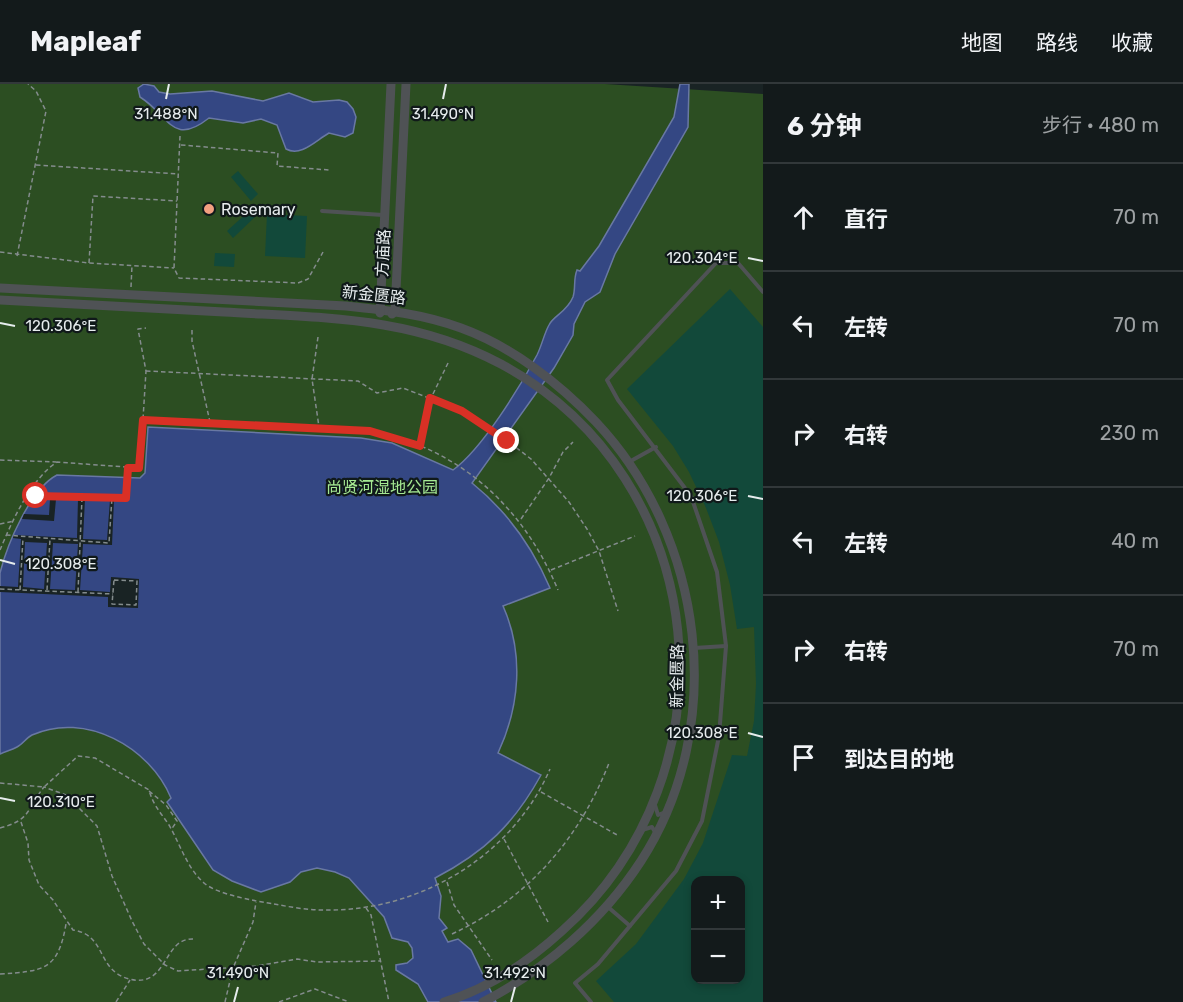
<!DOCTYPE html>
<html lang="zh">
<head>
<meta charset="utf-8">
<style>
	:root { --surface:#131a1b; --page:#202728; --text:#f1f3f6; --muted:#9da1a3; --line:#32383a }
	body { margin:0; font-family:Rubik,"Noto Sans SC",sans-serif; background:var(--page); color:var(--text) }
	.controls { position:absolute; right:18px; bottom:18px; display:grid; overflow:hidden; border-radius:12px; box-shadow:0 3px 9px #0003 }
	.controls button { width:54px; height:54px; display:grid; place-items:center; padding:0; border:0; border-bottom:2px solid var(--line); background:var(--surface); color:var(--text); font:30px sans-serif }
	.stop { position:absolute; width:18px; height:18px; margin:-14px; border:4px solid #d93025; border-radius:50%; background:#fff }
	.stop.end { background:#d93025; border-color:#fff; box-shadow:0 2px 6px #0008 }
	.list { margin:0; padding:0; list-style:none }
	h2 { display:flex; justify-content:space-between; align-items:center; height:78px; margin:0; padding:0 24px; font-size:26px }
	h2 small { font-size:20px; font-weight:400; color:var(--muted) }
	.list li { display:grid; grid-template-columns:39px 1fr auto; gap:18px; align-items:center; box-sizing:border-box; height:108px; padding:0 24px; border-top:2px solid var(--line) }
	.list b { display:block; font-size:22px; white-space:nowrap }
	.list em { font-size:20px; font-style:normal; color:var(--muted) }
	.icon { flex:none; width:33px; height:33px; fill:none; stroke:currentColor; stroke-width:2; stroke-linecap:round; stroke-linejoin:round }
	.map { position:relative; flex:none; width:763px; height:918px; overflow:hidden }
	header { display:flex; align-items:center; gap:36px; box-sizing:border-box; height:84px; padding:0 30px; background:var(--surface); border-bottom:2px solid var(--line) }
	header strong { font-size:28px }
	nav { display:flex; gap:33px; margin-inline-start:auto; font-size:21px }
	main { display:flex }
	aside { flex:1; background:var(--surface) }
	.map>svg:first-child { display:block }
	.green { fill:#2c4e22; fill-rule:evenodd }
	.water { fill:#344783; stroke:#6978a3; stroke-width:1.5 }
	.pier { fill:#192324; fill-rule:evenodd }
	.building { fill:#12493a; fill-rule:evenodd }
	.lines { fill:none; stroke-linecap:round; stroke-linejoin:round }
	.path { stroke:#848c8d; stroke-width:1.5; stroke-dasharray:4.5 3; stroke-linecap:butt }
	.service { stroke:#4f5255; stroke-width:4 }
	.tertiary { stroke:#4f5255; stroke-width:9 }
	.route { stroke:#d93025; stroke-width:8 }
	.ticks { fill:none; stroke:#e6eced; stroke-width:2 }
	.poi-dot { fill:#f2a080; stroke:#10191a; stroke-width:2 }
	.labels { text-anchor:middle; dominant-baseline:central; stroke-width:4.5; stroke-linejoin:round; paint-order:stroke }
	.poi-label { font-size:16px; fill:#e6eced; stroke:#10191a; text-anchor:start }
	.street-label { font-size:16px; fill:#e6eced; stroke:#10191a }
	.park-label { font-size:16px; fill:#a5e993; stroke:#10191a }
	.ticks-label { font-size:15px; text-anchor:middle; fill:#e6eced; stroke:#10191a; stroke-width:4.5; stroke-linejoin:round; paint-order:stroke }
</style>
</head>
<body>
<header>
<strong>Mapleaf</strong>
<nav><a>地图</a><a>路线</a><a>收藏</a></nav>
</header>
<main>
<div class="map">
<svg width="763" height="918" viewBox="0 0 763 918">
	<rect width="100%" height="100%" fill="#192324"/>
	<path class="green" d="M0 0H605L763 10V918H0ZM696 796H740V896H696Z"/>
	<g class="water">
		<path d="M144 0 154 2 159 8 170 10 212 7 263 17 289 9 313 18 339 16 347 18 353 25 356 33 353 49 345 53 329 49C315 57 301 73 286 65L277 41 261 35 243 39 209 34C172 63 170 32 140 13L138 4Z"/>
		<path d="M680 0H689L688 43 615 170 600 208 585 218 574 240 573 251 554 284 472 399C508 428 532 462 550 504L503 522C524 569 520 622 498 669L541 691C514 740 485 768 435 794L441 812 439 834 447 844 442 847 448 858 458 855 471 866 496 918H428L418 900 396 886V881L407 879 413 874 412 864 408 858 392 854 384 833 349 794 335 788 317 784 301 788 290 798 261 808 232 797 213 786 167 718 171 714C150 663 85 627 32 651 26 654 23 660 17 663 12 666 6 667 0 670V489C7 461 30 405 57 391L140 394 145 389 148 343 361 354 392 359 453 386C482 365 520 303 537 271 542 261 544 250 549 241 553 232 567 228 573 213 576 204 573 196 577 186L580 187 599 162 674 33Z"/>
	</g>
	<path class="pier" d="M125 392H130L128 416H114L112 461 83 460 80 506 110 508 111 493 139 495 138 524 108 523V513L0 508V502L18 503 21 455 13 454 14 451 77 454 78 415H56L54 437 22 435 24 430 49 431 50 415 34 414 38 410 123 411ZM85 415 110 416 107 456 83 455ZM25 458 47 459 44 505 23 503ZM53 459 78 460 75 506 50 505Z"/>
	<g class="building">
		<path d="M238 87 258 110 251 117 231 93Z"/>
		<path d="M249 127 255 133 233 154 227 147Z"/>
		<path d="M267 130 307 132 305 174 265 172Z"/>
		<path d="M215 169 235 170 234 183 214 182Z"/>
		<path d="M730 205 763 243V918H614L596 897 636 860 684 795 703 759 732 671 747 672 754 637 756 600 754 543 737 545 730 501 719 458 706 424 689 388 673 362 627 305ZM696 796H740V896H696Z"/>
	</g>
	<g class="lines">
		<g class="path">
			<path d="M180 52 174 184 179 194 298 199 308 195 323 168"/>
			<path d="M181 61 278 69 277 82 329 86"/>
			<path d="M36 81 178 90"/>
			<path d="M0 168 89 179 174 184"/>
			<path d="M17 172 46 27 36 7 28 0"/>
			<path d="M89 179 93 112 177 117"/>
			<path d="M131 203 132 181"/>
			<path d="M192 246V257L210 338"/>
			<path d="M318 253 312 295 319 343"/>
			<path d="M146 287 358 297 377 309 403 304 462 327 496 348 531 375 569 418 587 445 599 467 618 527"/>
			<path d="M143 335 146 287 138 245 146 244"/>
			<path d="M421 361 431 314 449 277"/>
			<path d="M0 376 56 378"/>
			<path d="M30 411 126 414 128 385"/>
			<path d="M521 435 549 394 563 368 573 358"/>
			<path d="M0 440 14 437"/>
			<path d="M6 451 109 459 112 413"/>
			<path d="M0 466C12 437 31 395 57 378L139 384 143 336C189 338 235 340 280 342 310 344 343 342 372 347 461 365 524 424 558 506"/>
			<path d="M551 486 635 452"/>
			<path d="M114 496 137 497 136 521 112 520Z"/>
			<path d="M0 505 113 510"/>
			<path d="M20 506 23 454"/>
			<path d="M47 506 50 455"/>
			<path d="M78 508 82 414"/>
			<path d="M0 699 44 703 78 672 95 674 149 706C153 721 161 729 169 741 180 760 187 784 204 799 218 811 256 817 274 820 290 823 307 826 324 826 418 828 512 773 550 685"/>
			<path d="M149 707 166 721 177 737 171 746"/>
			<path d="M541 708 619 752"/>
			<path d="M21 738 28 759 29 776 39 801 53 816 73 846C107 851 96 886 129 895 169 905 162 853 194 855"/>
			<path d="M0 744C31 736 26 726 44 703L66 711 97 742 112 792 132 837 144 860 165 881 178 887 256 882 297 875 317 878 380 877"/>
			<path d="M504 755 548 838"/>
			<path d="M447 798 454 821 492 876"/>
			<path d="M366 824 371 831 389 918"/>
			<path d="M452 850C527 815 579 756 609 679"/>
			<path d="M0 890C43 887 58 887 66 840"/>
			<path d="M116 918 130 896"/>
			<path d="M225 918 233 884 253 838 256 818"/>
			<path d="M279 918 315 905 349 918"/>
		</g>
		<g class="service">
			<path d="M322 127 383 131"/>
			<path d="M629 378 656 363"/>
			<path d="M694 564 726 562"/>
			<path d="M691 646 719 652"/>
			<path d="M655 721 658 731 663 729"/>
			<path d="M642 746 652 743 655 748"/>
			<path d="M608 823 630 842"/>
			<path d="M591 918 575 899 598 880 676 787 702 737 719 652 726 562 717 488 691 412 618 316 607 296 716 179H738L763 208"/>
		</g>
		<g class="tertiary">
			<path d="M0 204 346 222C385 226 423 230 461 244 511 262 559 299 596 338 704 453 729 641 641 777 602 837 546 885 483 918"/>
			<path d="M0 216C75 220 150 224 224 228 323 234 411 232 501 280 713 394 740 689 562 847 529 877 488 905 444 918"/>
			<path d="M380 229 391 0"/>
			<path d="M392 230 395 227 406 0"/>
		</g>
	</g>
	<g class="lines">
		<path class="route" d="M36 412 126 414 128 384H139L143 336 370 347 420 362 430 314 462 327 507 357"/>
	</g>
	<path class="ticks" d="M166 15 169 0M443 15 446 0M748 174 763 177M0 239 15 242M748 412 763 415M0 476 15 480M748 649 763 653M0 714 15 717M234 918 238 903M511 918 515 903"/>
	<circle class="poi-dot" cx="209" cy="125" r="6"/>
	<g class="labels">
		<g class="poi-label">
			<text x="221" y="125">Rosemary</text>
		</g>
		<g class="street-label">
			<text transform="translate(383 169) rotate(-87)">方庙路</text>
			<text transform="translate(374 211) rotate(6)">新金匮路</text>
			<text transform="translate(677 592) rotate(-89)">新金匮路</text>
		</g>
		<g class="park-label">
			<text x="382" y="403">尚贤河湿地公园</text>
		</g>
	</g>
	<g class="ticks-label">
		<text x="166" y="35">31.488°N</text>
		<text x="443" y="35">31.490°N</text>
		<text x="702" y="179">120.304°E</text>
		<text x="61" y="247">120.306°E</text>
		<text x="702" y="417">120.306°E</text>
		<text x="61" y="485">120.308°E</text>
		<text x="702" y="654">120.308°E</text>
		<text x="61" y="723">120.310°E</text>
		<text x="238" y="894">31.490°N</text>
		<text x="515" y="894">31.492°N</text>
	</g>
</svg>
<div class="controls">
<button>+</button>
<button>−</button>
</div>
<div class="stop" style="left:36px;top:412px"></div>
<div class="stop end" style="left:507px;top:357px"></div>
</div>
<aside>
<h2>6 分钟<small>步行 · 480 m</small></h2>
<ul class="list">
<li><svg class="icon" aria-label="ahead" viewBox="0 0 24 24"><path d="M12 20V5M6 11l6-6 6 6"/></svg><div><b>直行</b></div><em>70 m</em></li>
<li><svg class="icon" aria-label="left" viewBox="0 0 24 24"><path d="M17 20v-9H6M10 6l-5 5 5 5"/></svg><div><b>左转</b></div><em>70 m</em></li>
<li><svg class="icon" aria-label="right" viewBox="0 0 24 24"><path d="M7 20v-9h11M14 6l5 5-5 5"/></svg><div><b>右转</b></div><em>230 m</em></li>
<li><svg class="icon" aria-label="left" viewBox="0 0 24 24"><path d="M17 20v-9H6M10 6l-5 5 5 5"/></svg><div><b>左转</b></div><em>40 m</em></li>
<li><svg class="icon" aria-label="right" viewBox="0 0 24 24"><path d="M7 20v-9h11M14 6l5 5-5 5"/></svg><div><b>右转</b></div><em>70 m</em></li>
<li><svg class="icon" aria-label="arrive" viewBox="0 0 24 24"><path d="M6 21V4h12l-3 4 3 4H6"/></svg><div><b>到达目的地</b></div></li>
</ul>
</aside>
</main>
</body>
</html>
